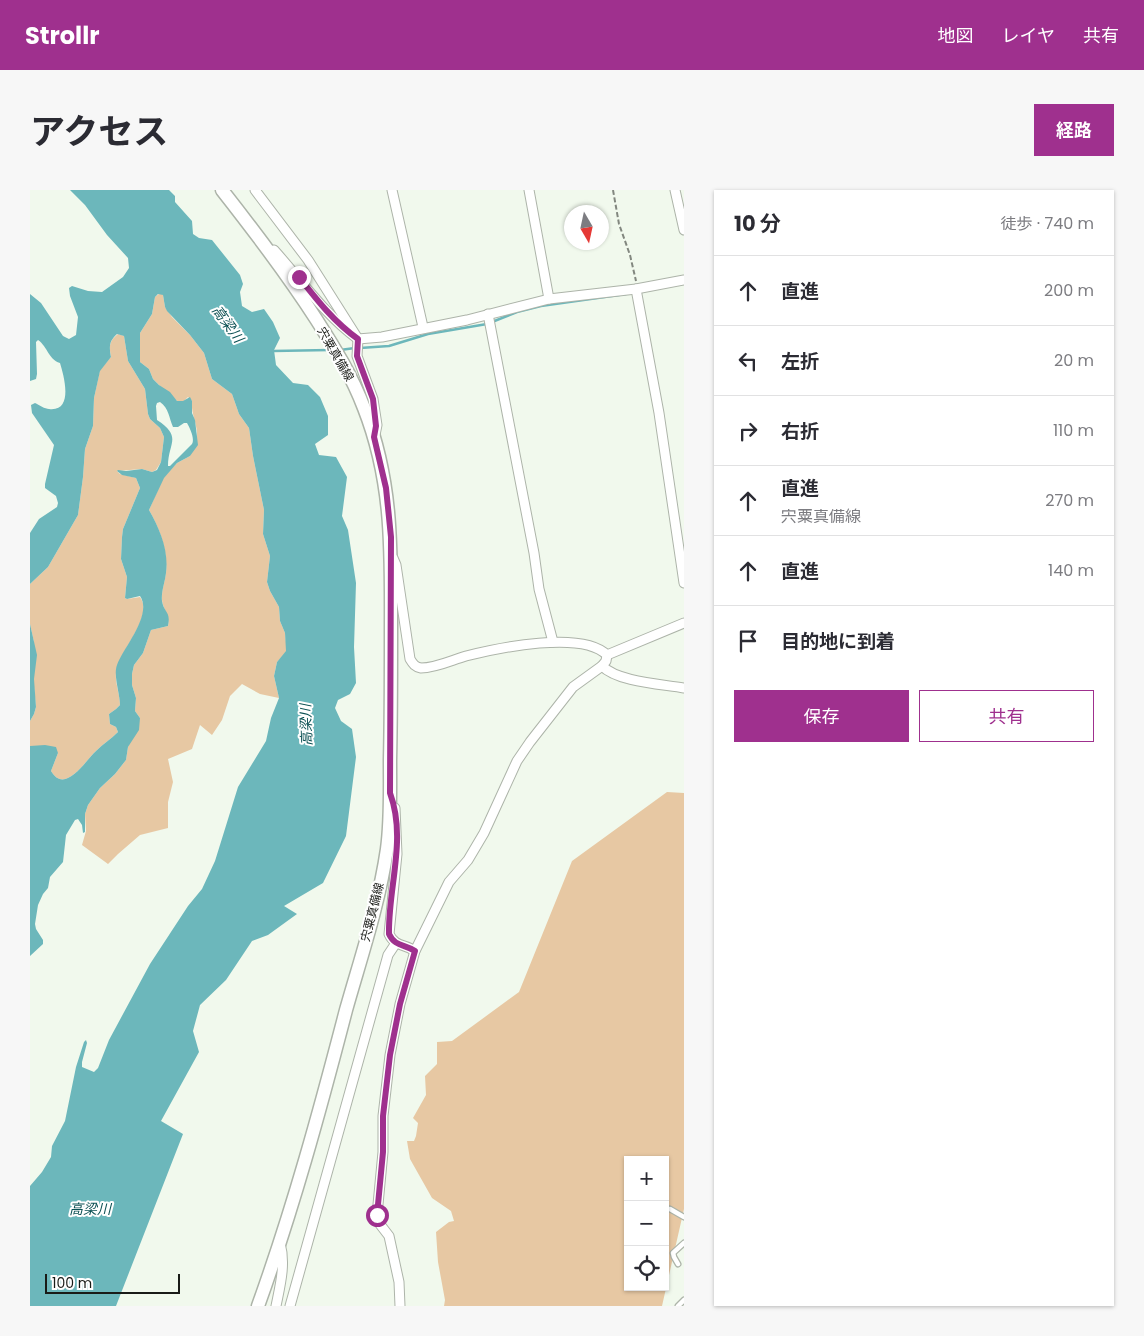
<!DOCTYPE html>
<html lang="ja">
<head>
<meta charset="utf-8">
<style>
	:root { --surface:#fff; --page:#f7f7f7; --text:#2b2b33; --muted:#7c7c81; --line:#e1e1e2; --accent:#9f308e }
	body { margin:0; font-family:Poppins,"Noto Sans JP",sans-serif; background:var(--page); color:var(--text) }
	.controls { position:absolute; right:15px; bottom:15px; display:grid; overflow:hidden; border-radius:0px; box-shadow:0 1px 4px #0004 }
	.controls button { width:45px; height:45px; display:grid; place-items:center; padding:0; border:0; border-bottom:1px solid var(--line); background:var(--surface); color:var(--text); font:25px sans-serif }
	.compass { position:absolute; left:534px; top:15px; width:45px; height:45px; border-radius:50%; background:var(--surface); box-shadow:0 1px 4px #0004; rotate:171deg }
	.scale { position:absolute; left:15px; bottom:12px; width:135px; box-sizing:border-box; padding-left:5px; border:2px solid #191b17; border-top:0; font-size:14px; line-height:18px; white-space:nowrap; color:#191b17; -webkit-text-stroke:4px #fff; paint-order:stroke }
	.stop { position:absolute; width:15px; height:15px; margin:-11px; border:4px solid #9f308e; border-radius:50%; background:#fff }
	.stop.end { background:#9f308e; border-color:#fff; box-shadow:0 1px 5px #0008 }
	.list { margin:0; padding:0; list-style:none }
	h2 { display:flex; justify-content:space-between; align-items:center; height:65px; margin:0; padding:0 20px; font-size:21px }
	h2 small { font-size:16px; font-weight:400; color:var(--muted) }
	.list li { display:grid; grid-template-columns:32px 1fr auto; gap:15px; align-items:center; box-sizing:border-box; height:70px; padding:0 20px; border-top:1px solid var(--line) }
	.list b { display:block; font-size:19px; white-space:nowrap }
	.list p { margin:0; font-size:16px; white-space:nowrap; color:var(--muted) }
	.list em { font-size:16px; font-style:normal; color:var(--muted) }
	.actions { display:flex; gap:10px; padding:15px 20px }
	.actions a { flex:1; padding:11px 0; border:1px solid var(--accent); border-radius:0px; text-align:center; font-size:18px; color:var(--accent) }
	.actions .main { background:var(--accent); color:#fff }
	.icon { flex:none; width:28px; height:28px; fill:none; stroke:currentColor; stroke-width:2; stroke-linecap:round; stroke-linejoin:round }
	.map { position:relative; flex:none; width:654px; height:1116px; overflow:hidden; border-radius:0px }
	header { display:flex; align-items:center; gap:30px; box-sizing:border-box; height:70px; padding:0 25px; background:var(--accent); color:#fff }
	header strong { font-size:24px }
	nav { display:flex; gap:28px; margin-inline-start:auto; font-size:18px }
	.intro { display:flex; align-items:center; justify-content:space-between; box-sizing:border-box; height:120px; padding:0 30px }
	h1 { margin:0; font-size:35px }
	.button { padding:12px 22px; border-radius:0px; background:var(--accent); color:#fff; font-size:18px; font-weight:700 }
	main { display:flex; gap:30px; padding:0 30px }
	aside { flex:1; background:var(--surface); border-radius:0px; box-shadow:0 1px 4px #0004 }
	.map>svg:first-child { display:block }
	.green { fill:#e7c8a3; fill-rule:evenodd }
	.water { fill:#6cb7bb; fill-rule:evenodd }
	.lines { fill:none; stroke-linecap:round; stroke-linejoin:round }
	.stream { stroke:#6cb7bb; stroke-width:2.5 }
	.service-casing { stroke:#adb4a9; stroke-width:7 }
	.minor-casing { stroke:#adb4a9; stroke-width:11 }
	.secondary-casing { stroke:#adb4a9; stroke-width:15 }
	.path { stroke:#82877f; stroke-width:2; stroke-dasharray:5 2.5; stroke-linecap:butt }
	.service { stroke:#fff; stroke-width:4.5 }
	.minor { stroke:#fff; stroke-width:9 }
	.secondary { stroke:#fff; stroke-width:12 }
	.route { stroke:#9f308e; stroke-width:6 }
	.labels { text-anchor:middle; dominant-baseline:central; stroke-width:4; stroke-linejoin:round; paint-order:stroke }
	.street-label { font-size:12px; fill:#191b17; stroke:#fff }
	.water-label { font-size:14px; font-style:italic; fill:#0b5053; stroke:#fff }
</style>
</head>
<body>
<header>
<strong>Strollr</strong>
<nav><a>地図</a><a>レイヤ</a><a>共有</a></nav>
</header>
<div class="intro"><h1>アクセス</h1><a class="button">経路</a></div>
<main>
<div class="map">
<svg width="654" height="1116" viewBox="0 0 654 1116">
	<rect width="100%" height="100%" fill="#f1f9ed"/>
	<g class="green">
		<path d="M130 103 133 105 135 117 142 127 160 145 174 163 182 189 202 204 209 224 219 238 223 266 234 320 233 344 240 366 237 392 240 401 249 417 250 431 255 443 257 461 247 472 244 486 249 508 230 504 212 494 200 506 192 530 182 545 170 535 162 559 138 569 143 592 138 612V638L110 645 88 664 78 674 52 655 56 641 55 624 58 615 70 598 85 584 96 570 98 557 110 528 105 521 106 508 102 495V484L104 475 113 463 121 440 138 436C140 427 133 419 132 410 131 401 135 392 136 383 138 361 130 339 119 320L133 288 147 273 160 266C162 259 167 249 167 242 166 231 161 223 162 211L158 207 153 212 147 211 129 195 123 189 119 179 110 172V143L122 124 125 107Z"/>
		<path d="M88 144 94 146 98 171 115 199 118 224 120 229 130 238 134 247 131 272 126 280 122 282 112 279 87 281 90 284 106 288 110 298 93 339 92 347 91 369 97 387 95 408 97 409 110 407C125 428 87 462 86 483 85 494 90 504 90 515L86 519 79 524 80 534 86 537 88 542C81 549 73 554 66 561 55 571 35 605 21 581L28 563 12 557 0 556V531L4 524 6 517 4 497V452L0 434V394L18 377 48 325 53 287 55 259 63 236 64 208 70 180 81 167C79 156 79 151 88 144Z"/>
		<path d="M637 602 654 603V1019L632 1116H414L415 1110 408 1072 406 1042 419 1032 424 1031 421 1021 402 1008 380 969 377 951H384L386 946 388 933 383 928 396 905 395 886 407 874V852L422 851 489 802 542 671ZM598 970H635V1097H598Z"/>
	</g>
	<g class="water">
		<path d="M40 0H139L145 6V12L162 31 163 44 169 48 182 50 210 85 213 94 210 102 212 116 222 122 234 119 243 132 250 148 244 160 246 175 263 193 278 195 290 207 298 226V245L285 254 289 265 306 267 317 287 312 326 318 340 326 393 324 457 326 493 320 504 308 510 305 518 311 531 322 539 326 567 316 646 293 693 254 716 267 724 238 745 222 751 196 790 170 815 163 841 169 862 131 931 153 944 86 1116H0V996L12 982 21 967 22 956 35 931 46 877 54 852 56 850 57 853 52 872V877L64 882 68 878 79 850 120 774 158 716 172 699 185 671 208 597 236 551 241 528 249 508 244 486 247 472 256 461 255 443 250 431 249 417 240 401 237 392 240 366 233 344 234 320 223 266 219 238 209 224 202 204 182 189 174 163 160 145 137 121 135 117 133 105 128 104 125 107 122 124 110 143V172L119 179 123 189 129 195 140 202 147 211H153L160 207 162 211V223L165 230 168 255 160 266 147 273 134 288 119 320C130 339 139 361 136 383 135 392 131 402 132 411 134 423 141 421 138 436L121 440 113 463 104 475 102 484V495L106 508 105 521 110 528 109 540 98 557 96 570 85 584 70 598 58 615 55 624V642L53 643 52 635 48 629 45 630 36 645 33 672 20 687 18 698 13 704 8 715 5 734 6 739 13 750V754L0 766V556L15 555 26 557 28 563 21 581C35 605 55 571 66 561 73 554 81 549 88 542L86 537 80 534 79 524 86 519 90 515C90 504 83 485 87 475 93 458 123 425 110 406L97 409 95 408 97 387 91 369 92 347 93 339 110 298 106 288 92 285 87 281 88 280 96 281 112 279 122 282 127 280 131 272 134 247 130 238 120 229 118 224 115 199 98 171 94 146 87 144C79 151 79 157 81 167L70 181 64 208 63 236 55 259 53 287 48 325 18 377 0 394V343L9 329 27 317 28 313 26 306 15 298V294L24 255 2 223 1 215 5 213C9 215 15 219 19 219 44 222 34 186 30 173 18 169 18 157 8 150L6 152 7 184 6 189 0 191V104L11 113 33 146 39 149 46 145 48 127 40 106 39 98 42 96 58 101 72 102 93 87 99 78 98 68 77 45 55 15ZM130 212C139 218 139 228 143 237H148L154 233H157C160 238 165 249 162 254L140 276H138C138 253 153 247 127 230L126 216 127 213Z"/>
		<path d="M0 434 7 465 4 489 6 517 4 524 0 531Z"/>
	</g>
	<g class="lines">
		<g class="stream">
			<path d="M462 132 487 122 511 116 596 104"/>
			<path d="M330 158 359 156 398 144 457 134"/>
			<path d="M310 160 325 158"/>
			<path d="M243 161 300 160"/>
		</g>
		<defs>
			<g id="service">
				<path d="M640 1019 654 1027"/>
				<path d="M648 1074 644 1067 643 1063 654 1053"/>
				<path d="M648 1116 654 1110"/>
			</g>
			<g id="minor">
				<path d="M225 0 278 70 328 149 327 166 343 209 347 235 345 245"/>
				<path d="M362 0 393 137"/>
				<path d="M499 0 519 109"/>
				<path d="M645 0 654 40"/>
				<path d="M244 60C271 90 295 125 328 149L352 147 437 130 519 109 606 99 654 90"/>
				<path d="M606 99 629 223 654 393"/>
				<path d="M458 124 504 363 509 399 523 452"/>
				<path d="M363 368 366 375 380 469C383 474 385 477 391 478 406 478 422 470 436 466 468 458 552 440 577 465L576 471 572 476 543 497 500 552 487 571 454 643 438 670 419 692 385 761 370 814 360 865 353 926V962L347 1025 349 1033 359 1046 369 1092 370 1116"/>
				<path d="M577 465 654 433"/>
				<path d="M572 476C588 492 631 494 654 498"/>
				<path d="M365 618 367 664 359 744C365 757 375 754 385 761"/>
				<path d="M246 1116C250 1096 256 1074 250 1053"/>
				<path d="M260 1116 358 765 366 753"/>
			</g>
			<path id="secondary" d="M192 0C225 42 257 84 286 129 304 157 322 186 334 218 364 294 361 366 361 446 361 487 361 529 360 570 360 600 361 630 357 659 349 714 331 767 316 820 290 920 263 1019 228 1116"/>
		</defs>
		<use href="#service" class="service-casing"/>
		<use href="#minor" class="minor-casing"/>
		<use href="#secondary" class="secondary-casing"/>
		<path class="path" d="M583 0 589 34 600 65 606 91"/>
		<use href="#service" class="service"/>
		<use href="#minor" class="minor"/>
		<use href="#secondary" class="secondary"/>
	</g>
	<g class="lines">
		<path class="route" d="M269 87C287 110 304 132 328 149L327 166 343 209 346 236 344 247 356 298 361 347 360 603C377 649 358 697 359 744 365 757 375 754 385 761L370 814 360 865 353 926V962L347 1025"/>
	</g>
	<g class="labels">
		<g class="street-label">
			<text transform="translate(306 164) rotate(60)">宍粟真備線</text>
			<text transform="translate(342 722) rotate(-76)">宍粟真備線</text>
		</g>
		<g class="water-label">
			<text transform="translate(198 134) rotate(54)">高梁川</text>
			<text transform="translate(276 535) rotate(-92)">高梁川</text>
			<text x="60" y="1019">高梁川</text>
		</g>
	</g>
</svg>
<div class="controls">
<button>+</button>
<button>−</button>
<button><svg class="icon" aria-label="locate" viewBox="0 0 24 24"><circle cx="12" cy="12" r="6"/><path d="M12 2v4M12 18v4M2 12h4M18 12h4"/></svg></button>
</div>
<svg class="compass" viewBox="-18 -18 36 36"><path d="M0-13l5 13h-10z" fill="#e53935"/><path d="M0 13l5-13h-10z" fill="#7c7c81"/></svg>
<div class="scale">100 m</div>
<div class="stop" style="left:347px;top:1025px"></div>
<div class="stop end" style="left:269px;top:87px"></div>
</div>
<aside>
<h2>10 分<small>徒歩 · 740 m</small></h2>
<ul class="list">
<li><svg class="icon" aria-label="ahead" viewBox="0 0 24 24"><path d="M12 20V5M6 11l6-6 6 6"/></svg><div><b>直進</b></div><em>200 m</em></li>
<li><svg class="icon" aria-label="left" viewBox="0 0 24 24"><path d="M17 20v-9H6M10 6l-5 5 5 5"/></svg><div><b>左折</b></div><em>20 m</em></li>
<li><svg class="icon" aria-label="right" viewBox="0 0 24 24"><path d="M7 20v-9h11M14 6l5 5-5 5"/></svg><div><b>右折</b></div><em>110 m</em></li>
<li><svg class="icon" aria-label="ahead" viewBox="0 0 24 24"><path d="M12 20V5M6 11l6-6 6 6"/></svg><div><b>直進</b><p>宍粟真備線</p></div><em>270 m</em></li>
<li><svg class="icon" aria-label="ahead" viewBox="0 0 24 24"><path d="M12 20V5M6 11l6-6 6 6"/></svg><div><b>直進</b></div><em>140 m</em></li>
<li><svg class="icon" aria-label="arrive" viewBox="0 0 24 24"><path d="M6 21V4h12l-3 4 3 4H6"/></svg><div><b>目的地に到着</b></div></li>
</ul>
<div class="actions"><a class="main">保存</a><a>共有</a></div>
</aside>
</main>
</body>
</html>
